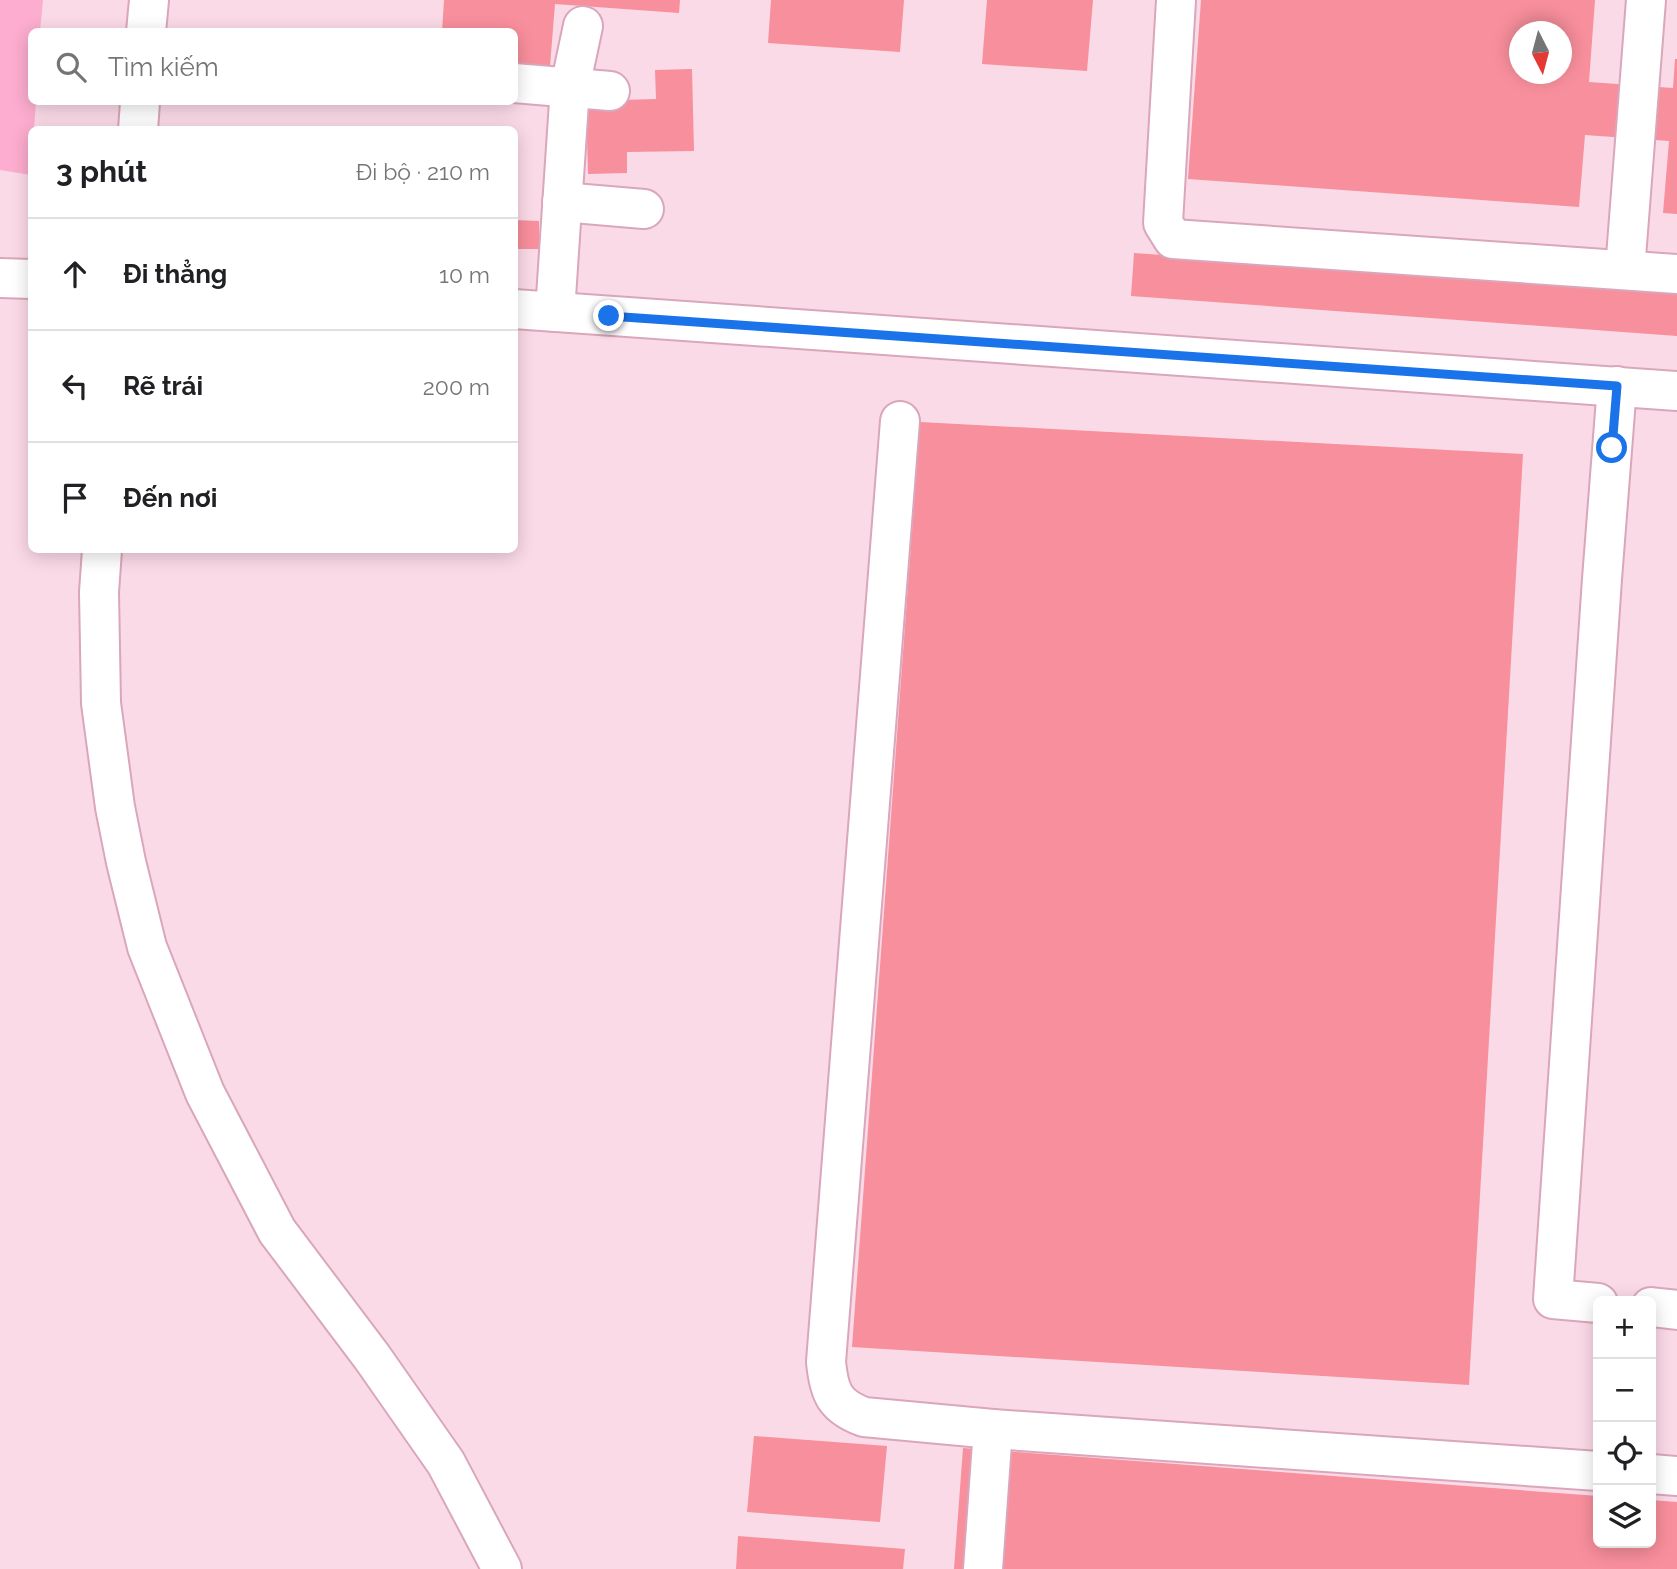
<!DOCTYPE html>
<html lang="vi">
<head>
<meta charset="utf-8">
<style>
	:root { --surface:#fff; --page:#f2f2f2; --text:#202124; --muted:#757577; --line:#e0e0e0 }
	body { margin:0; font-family:Raleway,sans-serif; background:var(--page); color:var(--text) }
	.controls { position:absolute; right:21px; bottom:21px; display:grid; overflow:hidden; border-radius:10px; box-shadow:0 4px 18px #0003 }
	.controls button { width:63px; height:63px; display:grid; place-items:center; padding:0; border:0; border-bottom:2px solid var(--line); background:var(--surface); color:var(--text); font:35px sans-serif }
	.compass { position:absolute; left:1509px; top:21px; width:63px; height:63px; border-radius:50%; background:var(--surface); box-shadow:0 4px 18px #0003; rotate:174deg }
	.stop { position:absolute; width:21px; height:21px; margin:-16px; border:5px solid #1a73e8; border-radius:50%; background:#fff }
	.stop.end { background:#1a73e8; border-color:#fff; box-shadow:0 2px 7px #0008 }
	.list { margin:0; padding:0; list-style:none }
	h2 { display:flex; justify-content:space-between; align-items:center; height:91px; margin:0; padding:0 28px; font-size:30px }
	h2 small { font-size:23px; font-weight:400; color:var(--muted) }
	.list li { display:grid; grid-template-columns:46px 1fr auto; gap:21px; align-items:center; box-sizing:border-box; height:112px; padding:0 28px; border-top:2px solid var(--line) }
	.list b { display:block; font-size:26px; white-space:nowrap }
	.list em { font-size:23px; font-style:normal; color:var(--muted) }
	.icon { flex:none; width:38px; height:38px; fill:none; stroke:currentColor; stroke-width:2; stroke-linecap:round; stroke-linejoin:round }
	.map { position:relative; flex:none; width:1677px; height:1569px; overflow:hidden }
	.search { position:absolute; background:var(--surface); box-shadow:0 4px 18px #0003; left:28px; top:28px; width:490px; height:77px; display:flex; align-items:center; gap:18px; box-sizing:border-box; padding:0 24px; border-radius:10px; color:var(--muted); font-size:26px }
	.panel { position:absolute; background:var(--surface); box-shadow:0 4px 18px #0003; left:28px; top:126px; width:490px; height:427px; border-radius:10px }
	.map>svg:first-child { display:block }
	.water { fill:#fdadcf }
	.building { fill:#f88f9c; fill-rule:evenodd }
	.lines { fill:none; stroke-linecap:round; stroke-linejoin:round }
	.minor-casing { stroke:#daa6bb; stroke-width:42 }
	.minor { stroke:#fff; stroke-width:38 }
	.route { stroke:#1a73e8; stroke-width:9 }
</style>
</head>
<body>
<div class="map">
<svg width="1677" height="1569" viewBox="0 0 1677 1569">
	<rect width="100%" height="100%" fill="#fbdae7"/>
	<path class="water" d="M0 0H43L40 31 32 32V102H36L34 129 32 130 31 175 0 170Z"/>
	<g class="building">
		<path d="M444 0H680L679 13 555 4 550 66 514 64V32H442Z"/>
		<path d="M771 0H904L900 52 768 43Z"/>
		<path d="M987 0H1093L1087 71 982 64Z"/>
		<path d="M1201 0H1595L1589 82 1673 88 1675 59H1677V214L1663 213 1669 141 1585 135 1579 207 1188 179ZM1520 32H1562V74H1520Z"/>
		<path d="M692 69 694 151 627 152V173L588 174 586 101 656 99 655 70Z"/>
		<path d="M514 220 539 221V249H514Z"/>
		<path d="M1134 253 1677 292V336L1131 296Z"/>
		<path d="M920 422 1523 454 1469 1385 852 1347Z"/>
		<path d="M754 1436 887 1446 880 1522 747 1512Z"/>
		<path d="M963 1448 1598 1496V1543H1651V1500L1677 1502V1569H954Z"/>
		<path d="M738 1536 905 1549 903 1569H736Z"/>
	</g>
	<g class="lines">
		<defs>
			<g id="minor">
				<path d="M1176 0 1163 223 1173 239 1677 274"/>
				<path d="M146 32 149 0"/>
				<path d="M514 83 610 91"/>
				<path d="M138 130 140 102"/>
				<path d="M562 202 644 209"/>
				<path d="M1625 270 1646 0"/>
				<path d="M0 278 32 279"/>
				<path d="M514 309 1677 391"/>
				<path d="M555 312 570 87 583 26"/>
				<path d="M900 421 826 1362C829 1392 834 1406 864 1417L993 1429 983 1569"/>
				<path d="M102 550 99 592 101 703 115 807 126 862 147 947 205 1093 277 1231 372 1357 446 1463 502 1569"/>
				<path d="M1598 1303 1553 1299 1602 579 1617 386"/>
				<path d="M1651 1307 1677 1310"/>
				<path d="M993 1429 1598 1471"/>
				<path d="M1651 1474 1677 1476"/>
			</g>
		</defs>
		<use href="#minor" class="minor-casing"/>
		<use href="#minor" class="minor"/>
	</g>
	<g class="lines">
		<path class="route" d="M609 316 1617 386 1612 448"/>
	</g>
</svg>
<div class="controls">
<button>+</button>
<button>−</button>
<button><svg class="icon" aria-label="locate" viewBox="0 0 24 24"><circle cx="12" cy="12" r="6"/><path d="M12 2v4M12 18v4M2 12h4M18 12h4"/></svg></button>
<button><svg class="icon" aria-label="layers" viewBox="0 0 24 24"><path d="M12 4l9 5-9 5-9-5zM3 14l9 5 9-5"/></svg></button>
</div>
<svg class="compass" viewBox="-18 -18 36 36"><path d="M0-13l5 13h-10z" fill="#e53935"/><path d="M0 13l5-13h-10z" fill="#757577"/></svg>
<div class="stop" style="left:1612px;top:448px"></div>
<div class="stop end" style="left:609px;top:316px"></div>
<div class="search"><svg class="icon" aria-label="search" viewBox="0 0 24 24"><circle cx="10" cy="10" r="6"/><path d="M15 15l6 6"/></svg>Tìm kiếm</div>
<section class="panel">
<h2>3 phút<small>Đi bộ · 210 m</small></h2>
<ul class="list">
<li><svg class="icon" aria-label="ahead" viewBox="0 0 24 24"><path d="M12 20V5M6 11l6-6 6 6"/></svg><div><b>Đi thẳng</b></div><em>10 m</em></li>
<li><svg class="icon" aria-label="left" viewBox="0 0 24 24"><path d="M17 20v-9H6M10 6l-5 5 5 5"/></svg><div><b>Rẽ trái</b></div><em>200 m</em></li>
<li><svg class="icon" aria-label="arrive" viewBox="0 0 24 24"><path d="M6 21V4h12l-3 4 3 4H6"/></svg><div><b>Đến nơi</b></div></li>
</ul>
</section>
</div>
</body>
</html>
